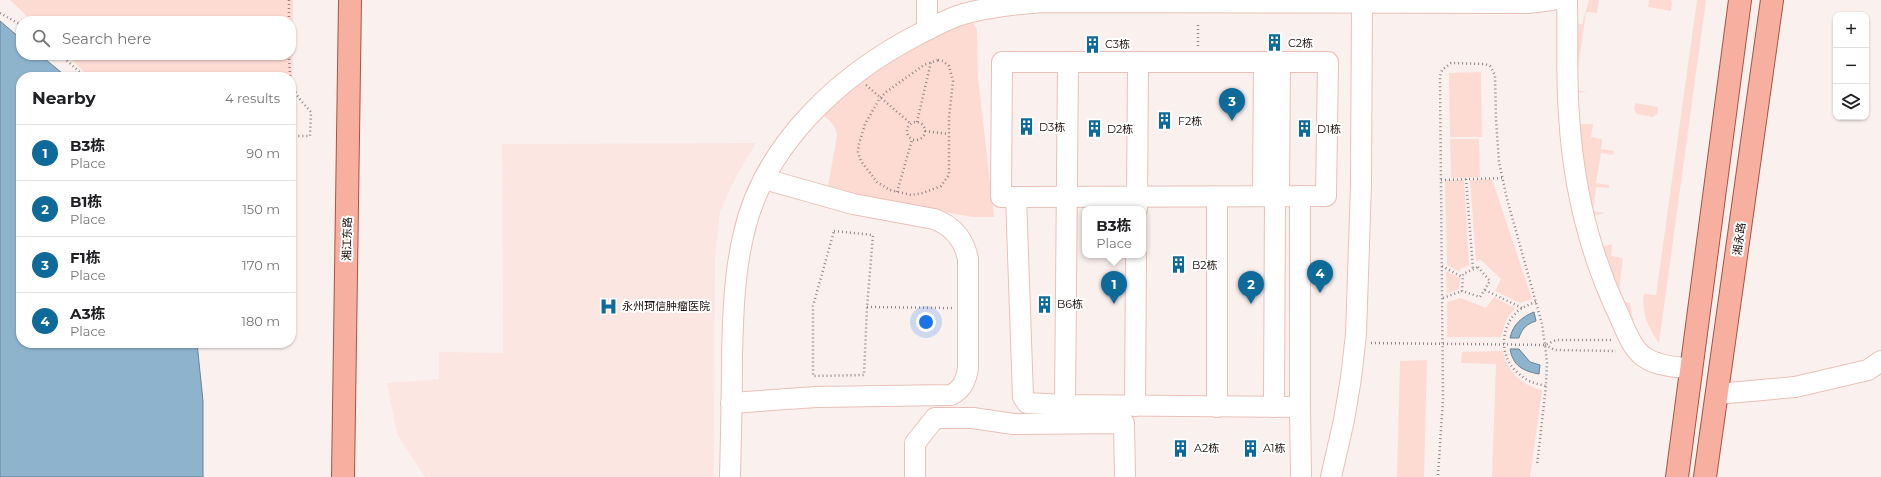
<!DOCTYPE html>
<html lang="en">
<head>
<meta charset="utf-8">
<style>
	:root { --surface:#fff; --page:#f2f2f2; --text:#202124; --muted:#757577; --line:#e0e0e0; --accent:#0e6a99 }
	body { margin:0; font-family:Montserrat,"Noto Sans SC",sans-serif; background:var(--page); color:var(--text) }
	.controls { position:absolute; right:12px; top:12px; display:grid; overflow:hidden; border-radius:8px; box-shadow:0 1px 3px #0004 }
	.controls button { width:36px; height:36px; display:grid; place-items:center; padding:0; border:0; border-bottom:1px solid var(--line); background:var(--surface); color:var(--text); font:20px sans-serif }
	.you { position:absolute; left:926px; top:322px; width:14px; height:14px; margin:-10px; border:3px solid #fff; border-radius:50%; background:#1a73e8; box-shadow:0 0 0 6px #1a73e833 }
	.badge { display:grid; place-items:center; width:26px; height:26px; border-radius:50%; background:var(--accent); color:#fff; font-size:13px; font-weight:700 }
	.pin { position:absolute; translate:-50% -33px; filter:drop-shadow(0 1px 2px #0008) }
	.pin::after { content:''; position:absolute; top:21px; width:14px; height:12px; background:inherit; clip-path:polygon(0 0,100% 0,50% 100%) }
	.popup { position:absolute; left:1082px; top:206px; width:64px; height:52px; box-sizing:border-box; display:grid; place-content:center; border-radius:8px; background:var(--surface); filter:drop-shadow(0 1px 3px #0005); font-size:13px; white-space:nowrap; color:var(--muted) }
	.popup b { font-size:15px; color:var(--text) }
	.popup::after { content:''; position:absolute; left:50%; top:100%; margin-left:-8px; border:8px solid transparent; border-top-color:var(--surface) }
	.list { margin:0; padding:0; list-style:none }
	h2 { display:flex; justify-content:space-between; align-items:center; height:52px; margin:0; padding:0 16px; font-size:17px }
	h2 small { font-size:13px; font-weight:400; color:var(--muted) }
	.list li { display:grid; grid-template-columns:26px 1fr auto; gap:12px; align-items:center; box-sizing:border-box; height:56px; padding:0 16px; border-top:1px solid var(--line) }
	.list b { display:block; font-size:15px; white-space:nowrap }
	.list p { margin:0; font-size:13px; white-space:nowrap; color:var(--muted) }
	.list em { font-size:13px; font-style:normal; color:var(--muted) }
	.icon { flex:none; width:22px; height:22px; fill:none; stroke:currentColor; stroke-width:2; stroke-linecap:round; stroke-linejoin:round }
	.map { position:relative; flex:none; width:1881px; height:477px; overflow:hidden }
	.search { position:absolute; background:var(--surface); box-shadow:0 1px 3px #0004; left:16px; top:16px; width:280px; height:44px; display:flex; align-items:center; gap:10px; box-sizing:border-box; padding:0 14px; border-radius:16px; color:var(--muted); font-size:15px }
	.panel { position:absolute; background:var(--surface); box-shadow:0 1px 3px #0004; left:16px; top:72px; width:280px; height:276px; border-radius:16px }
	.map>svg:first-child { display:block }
	.built { fill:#fbe6e1 }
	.green { fill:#fddbd3 }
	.water { fill:#8db3cd; stroke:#6b8293 }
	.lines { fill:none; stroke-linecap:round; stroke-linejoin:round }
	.minor-casing { stroke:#e9c0b7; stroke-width:22 }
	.major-casing { stroke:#a75442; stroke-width:24 }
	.path { stroke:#918684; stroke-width:2.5; stroke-dasharray:1 3; stroke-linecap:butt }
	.minor { stroke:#fff; stroke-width:20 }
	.major { stroke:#f7afa0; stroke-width:22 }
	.labels { text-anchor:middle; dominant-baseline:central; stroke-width:4; stroke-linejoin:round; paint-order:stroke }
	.poi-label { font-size:11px; fill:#1b0e0b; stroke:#fff; text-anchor:start }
	.street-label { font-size:11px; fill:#1b0e0b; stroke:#fff }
</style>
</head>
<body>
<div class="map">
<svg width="1881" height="477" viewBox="0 0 1881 477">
	<rect width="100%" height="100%" fill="#faf1ef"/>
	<path class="built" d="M756 143 736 177 720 212 715 259 714 477H425L397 434 387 383 439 379V352L503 353 502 144Z"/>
	<g class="green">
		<path d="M10 0H293L292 147 291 77H89L67 55H291V21H32Z"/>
		<path d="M1589 0H1599L1597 13 1587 12 1586 13 1575 90 1587 92 1575 93 1577 124H1593L1591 137 1602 139 1601 149 1614 151 1613 155 1601 153 1596 183 1609 185V188L1596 187 1593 211 1605 213 1593 216 1601 247 1612 244 1611 256 1623 258 1618 299 1619 301 1630 303 1633 321 1642 346 1611 288 1587 212 1576 140 1573 23 1582 24Z"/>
		<path d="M1649 0H1671L1672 3 1671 11 1648 7Z"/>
		<path d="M1697 0H1706L1659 343C1648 328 1641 312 1644 294L1656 295Z"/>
		<path d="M971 21 977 29 978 78 994 217H973L827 192 837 136C836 125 830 120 821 114L849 87 908 47Z"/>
		<path d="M1481 72 1482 137H1450L1449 73Z"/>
		<path d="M1635 103 1658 107 1657 114 1653 117 1637 114 1634 110Z"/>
		<path d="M1450 139H1479L1480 177 1451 178Z"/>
		<path d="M1492 179 1532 299 1520 303 1495 291 1501 279 1481 260 1476 261 1470 180Z"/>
		<path d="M1445 180H1464L1469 265 1460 269V272L1447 265Z"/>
		<path d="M1446 271 1460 278 1459 289 1447 294Z"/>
		<path d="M1494 297 1515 308 1506 320 1501 337H1447V302L1461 298 1486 308Z"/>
		<path d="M1503 351C1507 372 1522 385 1542 390L1530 477H1492L1496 364 1461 363 1462 352Z"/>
		<path d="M1427 360 1424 477H1397L1400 361Z"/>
	</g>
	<g class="water">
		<path d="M0 21 21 39V55H40L67 77H21V343H197L203 401V477H0Z"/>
		<path d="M1534 312 1536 321C1527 324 1522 328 1519 338H1510C1513 324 1522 317 1534 312Z"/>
		<path d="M1510 349H1519L1530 362 1540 365 1539 374C1523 371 1513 366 1510 349Z"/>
	</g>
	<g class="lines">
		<defs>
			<g id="minor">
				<path d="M927 0V30"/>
				<path d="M1567 0C1568 38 1566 77 1569 115 1573 183 1588 249 1617 311 1624 325 1630 347 1644 357 1657 366 1676 367 1691 369"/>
				<path d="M1002 62H1328L1326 196 1001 197Z"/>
				<path d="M1263 196 1264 62"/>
				<path d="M1279 196 1280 62"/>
				<path d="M1016 197 1023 397 1027 403 1065 405 1300 407 1301 477"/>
				<path d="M1217 197V407"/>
				<path d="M1137 209 1138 63"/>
				<path d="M1717 394 1795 387 1868 370 1881 361"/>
				<path d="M731 403 816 397 951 395C963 389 966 380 968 368V259C964 239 953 226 934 219L853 204 764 179"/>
				<path d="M1065 405 1068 63"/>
				<path d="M1135 406 1136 255"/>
				<path d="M1274 407 1275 196"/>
				<path d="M1300 407V196"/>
				<path d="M730 477C731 437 732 397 732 356 733 317 734 276 743 237 762 146 839 75 919 34 931 28 944 21 957 16 985 7 1015 4 1044 2L1528 3 1552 0"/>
				<path d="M915 477V443L935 418H973L1013 424 1124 423 1125 477"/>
				<path d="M1331 477 1344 420 1351 378 1356 334 1361 184 1362 3"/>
			</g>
			<g id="major">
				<path d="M343 477 350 0"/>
				<path d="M1677 477 1740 0"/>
				<path d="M1705 477 1772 0"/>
			</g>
		</defs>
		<use href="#minor" class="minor-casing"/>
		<use href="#major" class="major-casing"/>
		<g class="path">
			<path d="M289 0V21"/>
			<path d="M0 13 21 25"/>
			<path d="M1198 46V24"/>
			<path d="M61 55 85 77"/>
			<path d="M289 55 290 77"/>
			<path d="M938 60 943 61 949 66 953 81 949 118V175L941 186 923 193 911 195 890 190 877 182 861 161 858 152 859 144 865 124 880 98 886 92 924 65Z"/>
			<path d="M291 81C294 94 302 102 311 112L310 136H291"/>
			<path d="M866 85 910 123"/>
			<circle cx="916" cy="131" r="9"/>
			<path d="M917 122 931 62"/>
			<path d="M925 131 948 134"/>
			<path d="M1466 179 1473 269"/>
			<path d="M1441 180 1502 178"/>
			<path d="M897 192 912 140"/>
			<path d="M834 231 873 235 867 307 864 375 813 376V306Z"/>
			<path d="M1442 266 1462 277"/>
			<path d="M1478 267 1490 281 1480 297 1462 291 1463 274Z"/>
			<path d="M1485 290 1522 308"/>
			<path d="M1443 298 1462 291"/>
			<path d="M1536 302C1528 305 1520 308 1515 314 1499 331 1501 359 1518 373 1526 381 1536 384 1546 386"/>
			<path d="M867 307 952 308"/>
			<path d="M1371 343 1545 345 1556 340H1612"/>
			<path d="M1545 345 1555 350 1616 351"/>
			<path d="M1438 475 1443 399 1440 77 1442 70 1451 63 1485 64 1490 66 1495 75 1496 120 1499 162 1507 199 1542 324 1545 345 1547 363 1546 386 1537 465"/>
		</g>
		<use href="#minor" class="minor"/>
		<use href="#major" class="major"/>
	</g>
	<defs>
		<symbol id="building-bare" viewBox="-9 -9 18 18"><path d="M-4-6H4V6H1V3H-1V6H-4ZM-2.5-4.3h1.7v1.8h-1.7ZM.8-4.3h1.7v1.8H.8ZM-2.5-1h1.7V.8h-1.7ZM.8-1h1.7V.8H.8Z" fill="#0e6a99" stroke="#fff" stroke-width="2.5" paint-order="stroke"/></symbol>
		<symbol id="hospital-bare" viewBox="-9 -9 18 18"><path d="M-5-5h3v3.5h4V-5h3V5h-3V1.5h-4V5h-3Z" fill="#0e6a99" stroke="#fff" stroke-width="2.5" paint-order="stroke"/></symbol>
	</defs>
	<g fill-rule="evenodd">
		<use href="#building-bare" x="1262" y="30" width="25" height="25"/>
		<use href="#building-bare" x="1080" y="32" width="25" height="25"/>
		<use href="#building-bare" x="1152" y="108" width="25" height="25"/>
		<use href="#building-bare" x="1014" y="114" width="25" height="25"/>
		<use href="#building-bare" x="1082" y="116" width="25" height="25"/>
		<use href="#building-bare" x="1292" y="116" width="25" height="25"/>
		<use href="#building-bare" x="1166" y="252" width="25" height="25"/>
		<use href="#building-bare" x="1032" y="292" width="25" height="25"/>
		<use href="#hospital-bare" x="596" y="294" width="25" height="25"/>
		<use href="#building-bare" x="1168" y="436" width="25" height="25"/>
		<use href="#building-bare" x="1238" y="436" width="25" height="25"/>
	</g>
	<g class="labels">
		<g class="poi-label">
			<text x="1288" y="43">C2栋</text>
			<text x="1105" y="44">C3栋</text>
			<text x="1178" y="121">F2栋</text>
			<text x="1039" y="127">D3栋</text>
			<text x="1107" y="129">D2栋</text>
			<text x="1317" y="129">D1栋</text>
			<text x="1192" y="265">B2栋</text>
			<text x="1057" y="304">B6栋</text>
			<text x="622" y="306">永州珂信肿瘤医院</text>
			<text x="1194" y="448">A2栋</text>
			<text x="1263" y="448">A1栋</text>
		</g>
		<g class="street-label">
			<text transform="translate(347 239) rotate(-89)">湘江东路</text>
			<text transform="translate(1739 239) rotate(-82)">湘永路</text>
		</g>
	</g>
</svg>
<div class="controls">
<button>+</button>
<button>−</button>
<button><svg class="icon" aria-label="layers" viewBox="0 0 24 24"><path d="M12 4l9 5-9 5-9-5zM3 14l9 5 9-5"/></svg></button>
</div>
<div class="you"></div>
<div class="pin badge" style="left:1114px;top:304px">1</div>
<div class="popup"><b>B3栋</b>Place</div>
<div class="pin badge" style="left:1251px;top:304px">2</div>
<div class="pin badge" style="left:1232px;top:121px">3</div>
<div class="pin badge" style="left:1320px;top:293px">4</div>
<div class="search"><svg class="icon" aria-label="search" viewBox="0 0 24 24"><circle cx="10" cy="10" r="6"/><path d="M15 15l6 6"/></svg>Search here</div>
<section class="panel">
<h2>Nearby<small>4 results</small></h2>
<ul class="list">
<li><span class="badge">1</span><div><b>B3栋</b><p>Place</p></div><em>90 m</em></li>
<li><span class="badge">2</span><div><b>B1栋</b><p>Place</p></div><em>150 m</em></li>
<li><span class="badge">3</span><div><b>F1栋</b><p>Place</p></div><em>170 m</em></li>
<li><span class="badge">4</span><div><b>A3栋</b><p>Place</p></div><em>180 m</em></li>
</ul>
</section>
</div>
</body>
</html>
